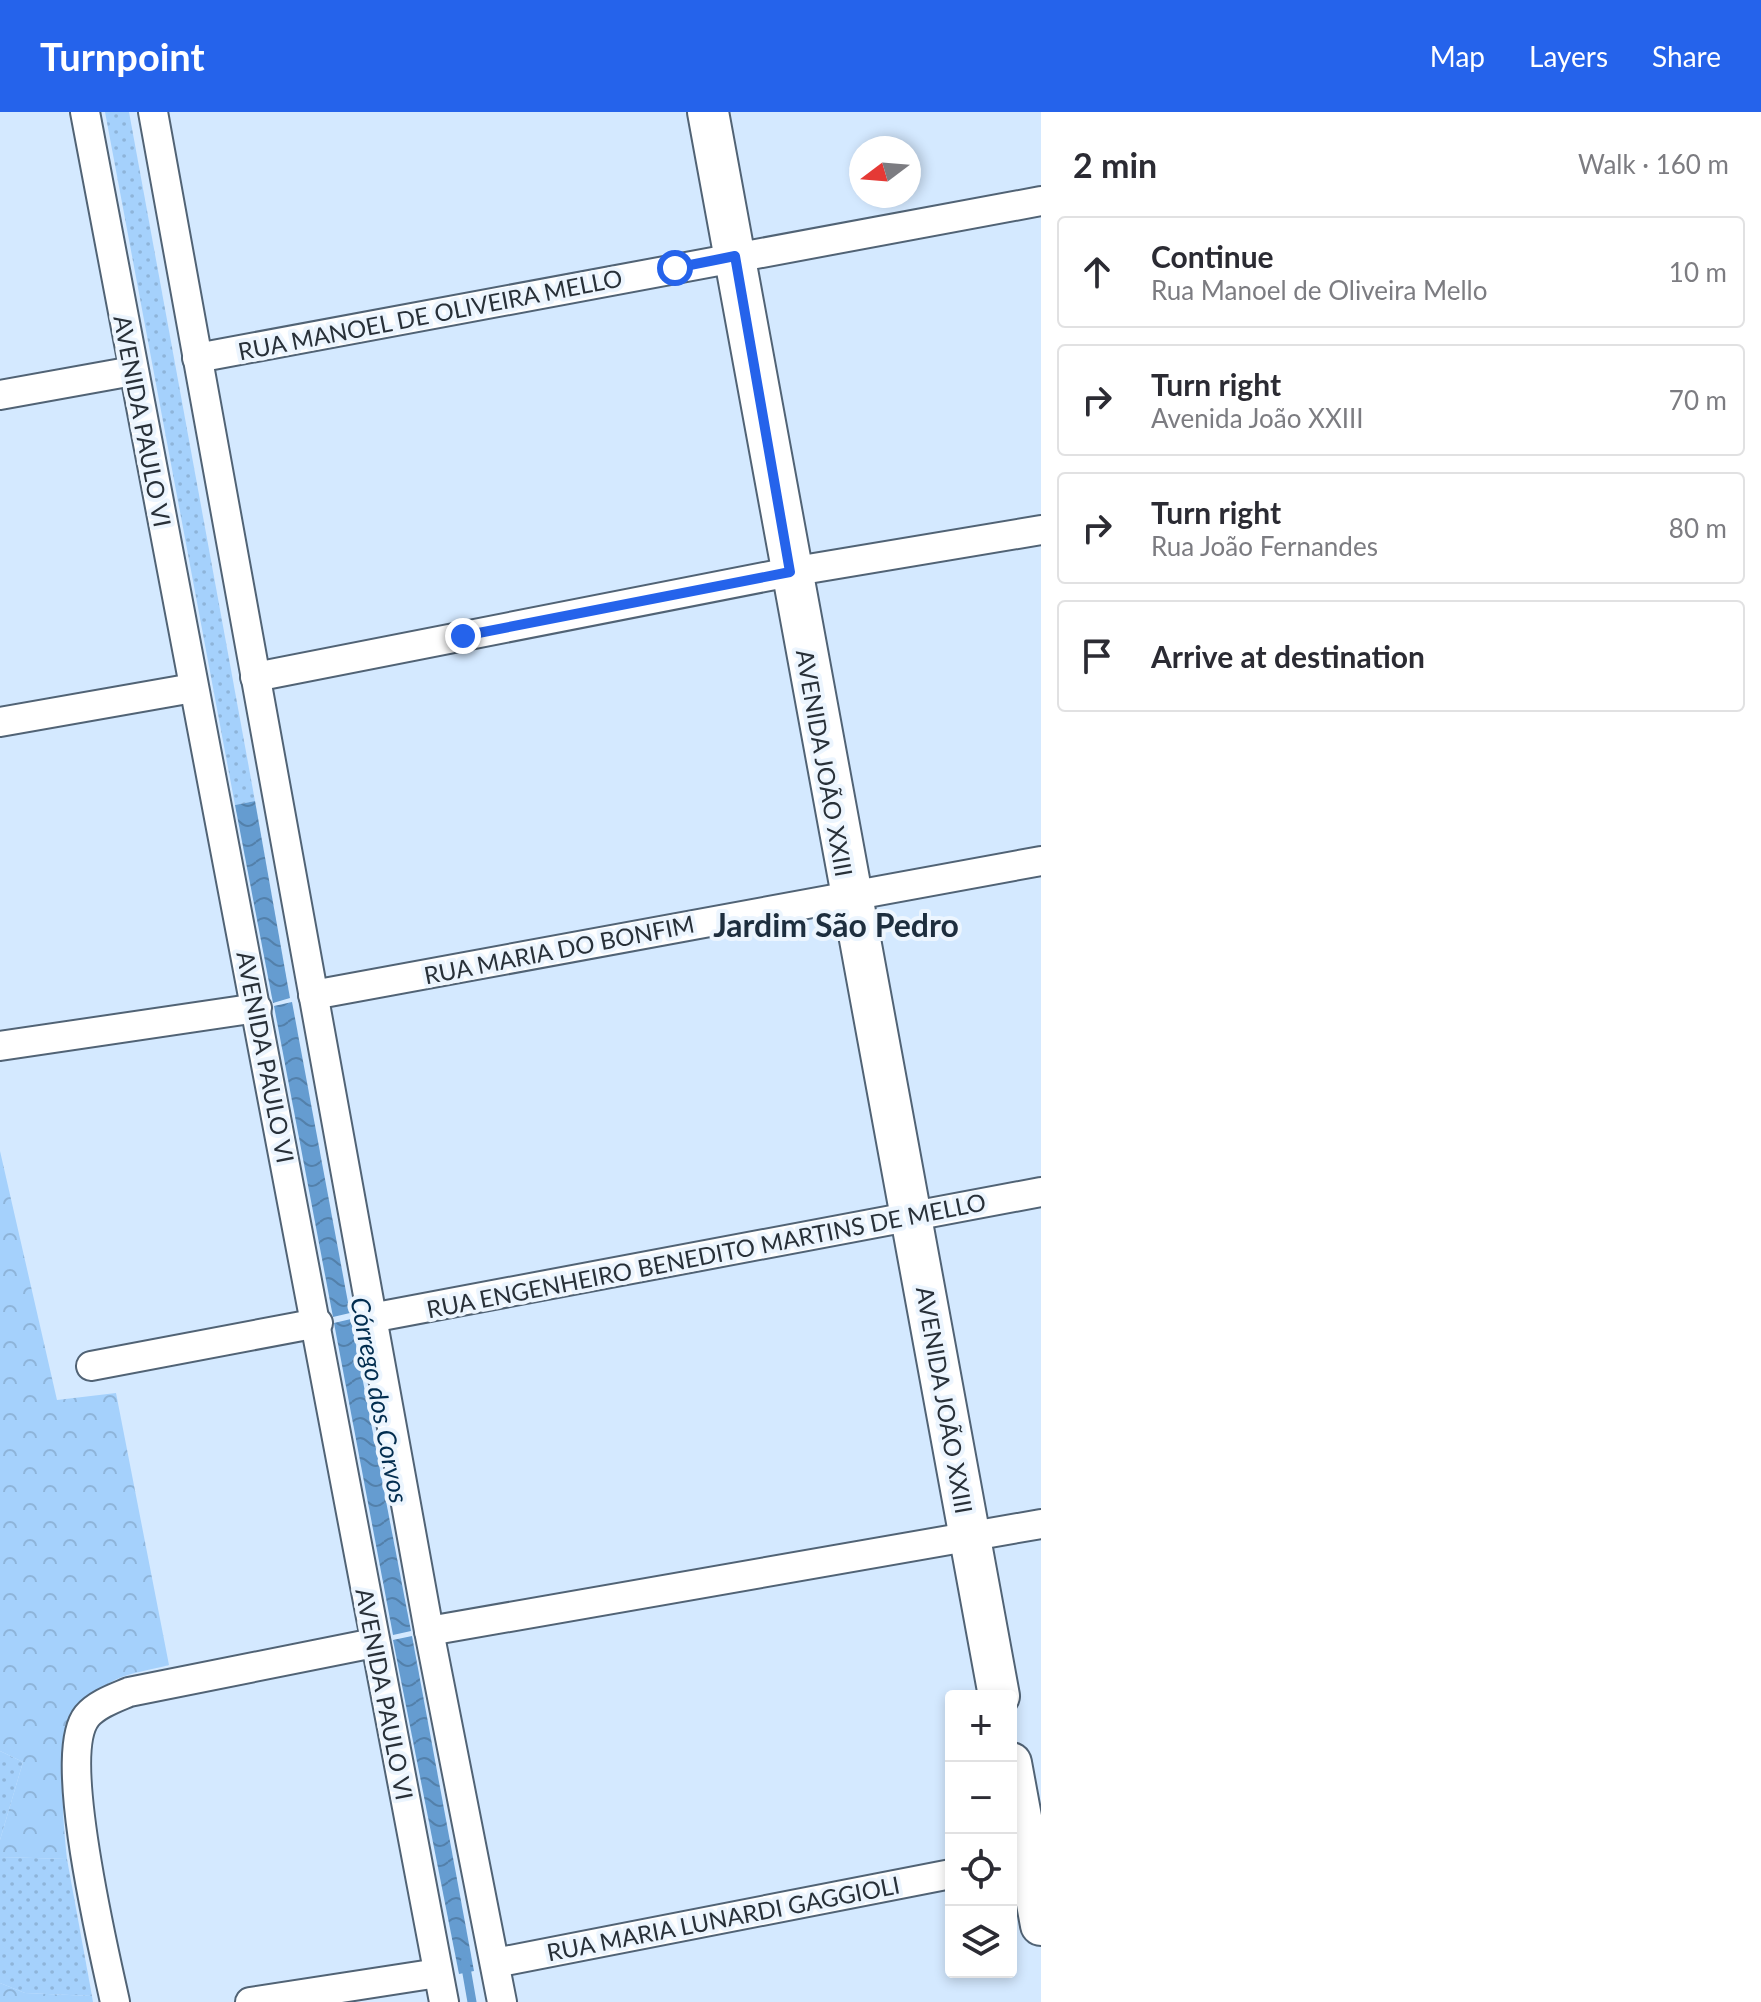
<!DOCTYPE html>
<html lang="en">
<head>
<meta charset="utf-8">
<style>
	:root { --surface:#fff; --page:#f2f2f3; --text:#2b2b33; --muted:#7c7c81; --line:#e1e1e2; --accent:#2563eb }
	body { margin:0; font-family:Lato,sans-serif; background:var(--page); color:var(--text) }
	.controls { position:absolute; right:24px; bottom:24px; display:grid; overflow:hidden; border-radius:8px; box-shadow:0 4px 12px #0003 }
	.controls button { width:72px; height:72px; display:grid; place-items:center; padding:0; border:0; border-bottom:2px solid var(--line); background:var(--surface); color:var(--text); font:40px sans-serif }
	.compass { position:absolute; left:849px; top:24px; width:72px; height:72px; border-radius:50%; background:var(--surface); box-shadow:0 4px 12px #0003; rotate:254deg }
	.stop { position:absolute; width:24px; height:24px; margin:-18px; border:6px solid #2563eb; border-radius:50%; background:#fff }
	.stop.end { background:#2563eb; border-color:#fff; box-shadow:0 2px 8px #0008 }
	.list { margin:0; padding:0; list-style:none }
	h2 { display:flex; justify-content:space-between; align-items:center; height:104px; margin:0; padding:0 32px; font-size:34px }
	h2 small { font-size:26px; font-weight:400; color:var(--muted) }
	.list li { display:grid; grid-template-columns:52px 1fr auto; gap:24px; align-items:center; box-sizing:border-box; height:112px; margin:0 16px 16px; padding:0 16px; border:2px solid var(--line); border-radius:8px }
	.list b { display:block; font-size:30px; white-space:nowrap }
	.list p { margin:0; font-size:26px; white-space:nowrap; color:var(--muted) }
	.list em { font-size:26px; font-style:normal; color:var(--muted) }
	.icon { flex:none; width:44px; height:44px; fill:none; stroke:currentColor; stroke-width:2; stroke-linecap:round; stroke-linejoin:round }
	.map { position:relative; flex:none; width:1041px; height:1890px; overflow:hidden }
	header { display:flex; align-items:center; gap:48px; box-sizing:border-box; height:112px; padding:0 40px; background:var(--accent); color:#fff }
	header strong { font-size:38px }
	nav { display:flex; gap:44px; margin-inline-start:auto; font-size:28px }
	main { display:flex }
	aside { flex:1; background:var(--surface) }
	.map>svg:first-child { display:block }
	.grass { fill:url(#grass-dots) }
	.forest { fill:url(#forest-crowns) }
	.water { fill:url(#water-waves) }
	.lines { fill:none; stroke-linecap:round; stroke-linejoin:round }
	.stream { stroke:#659cd0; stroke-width:9 }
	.street-casing { stroke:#516375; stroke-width:32 }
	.secondary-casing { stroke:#516375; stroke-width:44 }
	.street { stroke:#fff; stroke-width:28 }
	.secondary { stroke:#fff; stroke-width:40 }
	.route { stroke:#2563eb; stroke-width:10 }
	.labels { text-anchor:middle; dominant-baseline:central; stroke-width:8; stroke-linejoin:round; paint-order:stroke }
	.street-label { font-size:24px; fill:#283038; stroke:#ecf5fe }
	.water-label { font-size:26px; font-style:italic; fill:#022d4f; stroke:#ecf5fe }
	.district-label { font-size:32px; font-weight:bold; fill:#1d2e3e; stroke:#ecf5fe }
</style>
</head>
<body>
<header>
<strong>Turnpoint</strong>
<nav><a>Map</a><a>Layers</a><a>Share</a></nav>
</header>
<main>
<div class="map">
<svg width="1041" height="1890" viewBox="0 0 1041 1890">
	<defs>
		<pattern id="grass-dots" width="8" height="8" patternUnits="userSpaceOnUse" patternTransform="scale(2)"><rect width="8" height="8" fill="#a5d1fc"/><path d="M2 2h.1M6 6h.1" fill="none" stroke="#8eb4d9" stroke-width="1.8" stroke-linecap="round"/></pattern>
		<pattern id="forest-crowns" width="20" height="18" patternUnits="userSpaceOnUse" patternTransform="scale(2)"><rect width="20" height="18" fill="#a5d1fc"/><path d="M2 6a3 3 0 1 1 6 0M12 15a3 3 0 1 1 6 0" fill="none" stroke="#8eb4d9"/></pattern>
		<pattern id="water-waves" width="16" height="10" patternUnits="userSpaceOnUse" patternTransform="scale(2)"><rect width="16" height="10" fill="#659cd0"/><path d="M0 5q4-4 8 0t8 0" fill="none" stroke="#5380aa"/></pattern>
	</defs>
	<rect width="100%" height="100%" fill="#d4e9ff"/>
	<g class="grass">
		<path d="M105 0H129L255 689 235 693Z"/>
		<path d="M0 1639 23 1650 0 1728Z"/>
		<path d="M0 1745 67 1747 92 1884 25 1881 0 1871Z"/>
	</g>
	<g class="forest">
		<path d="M0 1039 57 1288 116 1281 169 1553C152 1558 131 1560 115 1568 52 1598 61 1689 67 1747L0 1745V1728L23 1650 0 1639Z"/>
		<path d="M0 1871 25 1881 92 1884 93 1890H0Z"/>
	</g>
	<g class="water">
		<path d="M255 689 290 886 273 891 235 693Z"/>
		<path d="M292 890 350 1201 333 1205 274 894Z"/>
		<path d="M351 1207 411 1519 393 1523 334 1211Z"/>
		<path d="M412 1524 474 1859 459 1862 393 1528Z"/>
	</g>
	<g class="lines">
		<path class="stream" d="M465 1850 472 1890"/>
		<defs>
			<g id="street">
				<path d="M85 0C203 630 327 1259 444 1890"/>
				<path d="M153 0 429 1519 502 1890"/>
				<path d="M197 246 1041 89"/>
				<path d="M0 283 133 259"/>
				<path d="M255 565 790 460 1041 418"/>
				<path d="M0 610 193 576"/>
				<path d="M313 883 1041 749"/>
				<path d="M0 934 257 896"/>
				<path d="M371 1206 1041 1080"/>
				<path d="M91 1254 318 1211"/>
				<path d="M429 1519 1041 1412"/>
				<path d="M495 1851 951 1762"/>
				<path d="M115 1890C104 1839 56 1642 87 1604 97 1592 115 1586 129 1580L374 1531"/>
				<path d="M250 1890 438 1861"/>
			</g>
			<g id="secondary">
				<path d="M708 0 999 1584"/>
				<path d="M1011 1651 1041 1813"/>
			</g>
		</defs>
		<use href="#street" class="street-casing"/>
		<use href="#secondary" class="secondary-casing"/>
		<use href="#street" class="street"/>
		<use href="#secondary" class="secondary"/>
	</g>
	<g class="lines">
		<path class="route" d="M463 524 790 460 735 144 675 156"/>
	</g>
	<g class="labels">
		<g class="street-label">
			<text transform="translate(430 202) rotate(-11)">RUA MANOEL DE OLIVEIRA MELLO</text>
			<text transform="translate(143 309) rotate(79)">AVENIDA PAULO VI</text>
			<text transform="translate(825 651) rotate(80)">AVENIDA JOÃO XXIII</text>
			<text transform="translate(559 837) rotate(-11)">RUA MARIA DO BONFIM</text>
			<text transform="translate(266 945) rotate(79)">AVENIDA PAULO VI</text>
			<text transform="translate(706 1143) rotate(-11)">RUA ENGENHEIRO BENEDITO MARTINS DE MELLO</text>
			<text transform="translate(945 1288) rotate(80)">AVENIDA JOÃO XXIII</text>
			<text transform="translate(385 1582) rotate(79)">AVENIDA PAULO VI</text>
			<text transform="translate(723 1806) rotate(-11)">RUA MARIA LUNARDI GAGGIOLI</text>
		</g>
		<g class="water-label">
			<text transform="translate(380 1288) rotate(79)">Córrego dos Corvos</text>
		</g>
		<g class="district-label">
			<text x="836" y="812">Jardim São Pedro</text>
		</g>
	</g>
</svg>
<div class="controls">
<button>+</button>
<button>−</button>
<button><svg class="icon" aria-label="locate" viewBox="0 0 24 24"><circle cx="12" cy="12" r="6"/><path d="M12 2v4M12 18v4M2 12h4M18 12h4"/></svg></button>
<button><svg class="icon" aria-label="layers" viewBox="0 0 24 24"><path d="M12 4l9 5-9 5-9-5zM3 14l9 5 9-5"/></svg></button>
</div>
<svg class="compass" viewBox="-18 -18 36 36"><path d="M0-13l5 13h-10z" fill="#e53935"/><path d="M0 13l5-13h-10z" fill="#7c7c81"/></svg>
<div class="stop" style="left:675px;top:156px"></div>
<div class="stop end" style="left:463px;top:524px"></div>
</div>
<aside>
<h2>2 min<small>Walk · 160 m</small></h2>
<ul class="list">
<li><svg class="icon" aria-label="ahead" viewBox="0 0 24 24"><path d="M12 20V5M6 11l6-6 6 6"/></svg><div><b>Continue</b><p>Rua Manoel de Oliveira Mello</p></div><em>10 m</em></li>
<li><svg class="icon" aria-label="right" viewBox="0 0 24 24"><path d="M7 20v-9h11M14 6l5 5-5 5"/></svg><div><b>Turn right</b><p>Avenida João XXIII</p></div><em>70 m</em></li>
<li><svg class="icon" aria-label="right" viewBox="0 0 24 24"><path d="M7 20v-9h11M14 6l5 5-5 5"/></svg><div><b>Turn right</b><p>Rua João Fernandes</p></div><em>80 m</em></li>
<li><svg class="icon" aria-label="arrive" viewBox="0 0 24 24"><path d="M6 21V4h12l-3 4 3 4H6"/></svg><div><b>Arrive at destination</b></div></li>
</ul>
</aside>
</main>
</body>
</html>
